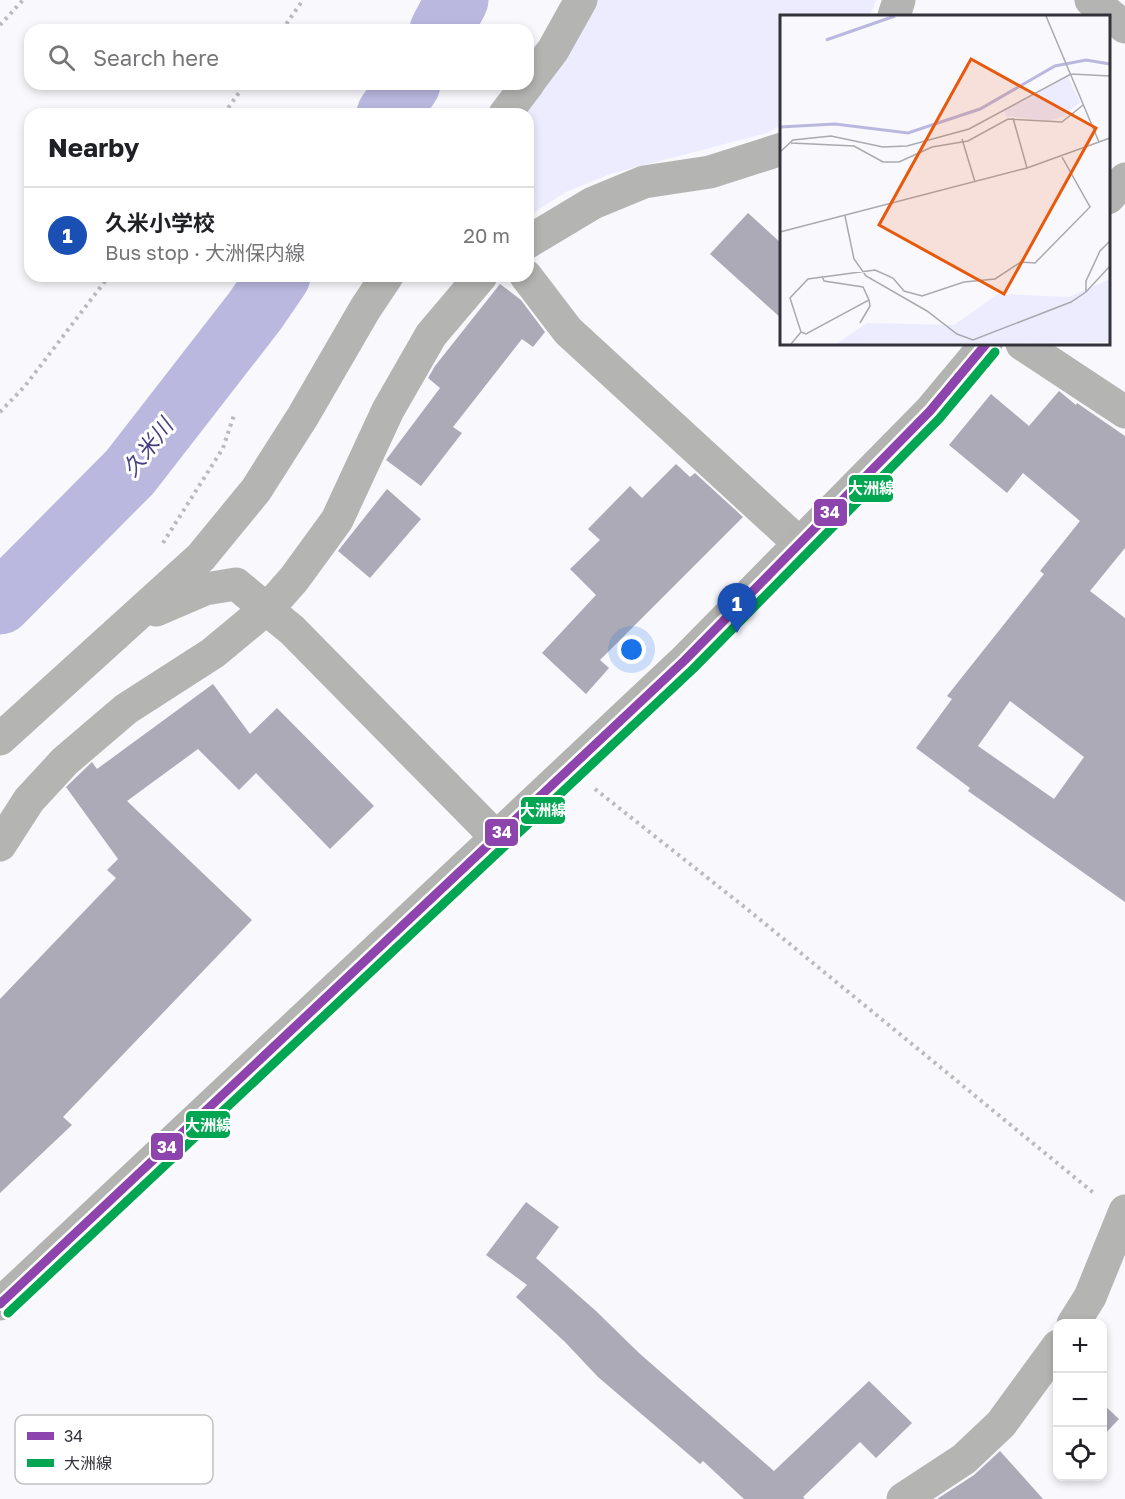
<!DOCTYPE html>
<html lang="en">
<head>
<meta charset="utf-8">
<style>
	:root { --surface:#fff; --page:#f6f6f6; --text:#202124; --muted:#757577; --line:#e0e0e0; --accent:#0b8043 }
	body { margin:0; font-family:"Golos Text","Noto Sans JP",sans-serif; background:var(--page); color:var(--text) }
	.controls { position:absolute; right:18px; bottom:18px; display:grid; overflow:hidden; border-radius:12px; box-shadow:0 3px 9px #0003 }
	.controls button { width:54px; height:54px; display:grid; place-items:center; padding:0; border:0; border-bottom:2px solid var(--line); background:var(--surface); color:var(--text); font:30px sans-serif }
	.you { position:absolute; left:632px; top:650px; width:21px; height:21px; margin:-15px; border:4px solid #fff; border-radius:50%; background:#1a73e8; box-shadow:0 0 0 9px #1a73e833 }
	.badge { display:grid; place-items:center; width:39px; height:39px; border-radius:50%; background:var(--accent); color:#fff; font-size:20px; font-weight:700 }
	.pin { position:absolute; translate:-50% -50px; filter:drop-shadow(0 2px 3px #0008) }
	.pin::after { content:''; position:absolute; top:32px; width:21px; height:18px; background:inherit; clip-path:polygon(0 0,100% 0,50% 100%) }
	.list { margin:0; padding:0; list-style:none }
	h2 { display:flex; justify-content:space-between; align-items:center; height:78px; margin:0; padding:0 24px; font-size:26px }
	h2 small { font-size:20px; font-weight:400; color:var(--muted) }
	.list li { display:grid; grid-template-columns:39px 1fr auto; gap:18px; align-items:center; box-sizing:border-box; height:96px; padding:0 24px; border-top:2px solid var(--line) }
	.list b { display:block; font-size:22px; white-space:nowrap }
	.list p { margin:0; font-size:20px; white-space:nowrap; color:var(--muted) }
	.list em { font-size:20px; font-style:normal; color:var(--muted) }
	.icon { flex:none; width:33px; height:33px; fill:none; stroke:currentColor; stroke-width:2; stroke-linecap:round; stroke-linejoin:round }
	.map { position:relative; flex:none; width:1125px; height:1499px; overflow:hidden }
	.search { position:absolute; background:var(--surface); box-shadow:0 3px 9px #0003; left:24px; top:24px; width:510px; height:66px; display:flex; align-items:center; gap:15px; box-sizing:border-box; padding:0 21px; border-radius:18px; color:var(--muted); font-size:22px }
	.panel { position:absolute; background:var(--surface); box-shadow:0 3px 9px #0003; left:24px; top:108px; width:510px; height:174px; border-radius:18px }
	.map>svg:first-child { display:block }
	.green { fill:#ececfe }
	.lines { fill:none; stroke-linecap:round; stroke-linejoin:round }
	.river { stroke:#bab8df; stroke-width:63 }
	.building { fill:#acaab7; fill-rule:evenodd }
	.path { stroke:#bbbbbc; stroke-width:4; stroke-dasharray:3 4.5; stroke-linecap:butt }
	.minor { stroke:#b4b5b3; stroke-width:33 }
	.tertiary { stroke:#b4b5b3; stroke-width:33 }
	.secondary { stroke:#b3b4b2; stroke-width:33 }
	.bus-1-casing { stroke:#fff; stroke-width:14 }
	.bus-2-casing { stroke:#fff; stroke-width:14 }
	.bus-1 { stroke:#8e44ad; stroke-width:9 }
	.bus-2 { stroke:#00a651; stroke-width:9 }
	.labels { text-anchor:middle; dominant-baseline:central; stroke-width:6; stroke-linejoin:round; paint-order:stroke }
	.water-label { font-size:22px; font-style:italic; fill:#483f82; stroke:#fff }
	.inset-river { fill:none; stroke:#bab8df; stroke-width:3 }
	.inset-road { fill:none; stroke:#a9a9af; stroke-width:1.5 }
	.view { fill:#e8590c; fill-opacity:0.15; stroke:#e8590c; stroke-width:3 }
	.inset-edge { fill:none; stroke:#32323a; stroke-width:3 }
	.key { fill:#fff; stroke:#c2c2c4; stroke-width:1.5 }
	.key-label { font-size:16px; fill:#32323a }
	.line-badge { stroke:#fff; stroke-width:2 }
	.badge-label { font-size:16px; text-anchor:middle; font-weight:bold; fill:#fff }
</style>
</head>
<body>
<div class="map">
<svg width="1125" height="1499" viewBox="0 0 1125 1499">
	<rect width="100%" height="100%" fill="#f8f8fd"/>
	<path class="green" d="M593 0H876L870 16H782L781 125 767 133 610 174 566 192 528 216V114H518Z"/>
	<g class="lines">
		<g class="river">
			<path d="M441 30 457 0"/>
			<path d="M388 114 409 84"/>
			<path d="M0 603 130 472 255 311 279 276"/>
		</g>
	</g>
	<g class="building">
		<path d="M748 213 782 244V319L710 254Z"/>
		<path d="M500 284 521 300 545 332 533 347 522 339 453 427 462 433 421 486 386 460 440 388 428 378 435 366Z"/>
		<path d="M1059 391 1076 405 1077 403 1125 436V548L1090 591 1125 618V902L968 791 970 788 916 748 952 699 947 696 1044 574 1040 571 1080 521 1023 473 1007 493 949 445 991 394 1029 426ZM1010 701 1084 757 1054 799 978 746Z"/>
		<path d="M676 464 690 477 695 473 743 517 600 660 609 668 586 694 542 653 596 595 570 569 600 540 588 529 630 486 642 498Z"/>
		<path d="M387 489 421 519 370 578 338 551Z"/>
		<path d="M213 684 250 734 277 708 374 806 330 849 256 773 239 790 198 749 127 801 252 920 63 1117 72 1125 0 1193V999L116 878 107 870 118 859 66 787 92 762 97 769Z"/>
		<path d="M526 1202 559 1227 536 1258 596 1311 639 1353 774 1471 869 1381 912 1423 876 1458 860 1442 803 1497 805 1499H744L703 1461 700 1464 598 1377 565 1342 516 1297 527 1285 486 1255Z"/>
		<path d="M1102 1403 1119 1419 1102 1437Z"/>
		<path d="M1000 1451 1043 1499H937L974 1475Z"/>
	</g>
	<g class="lines">
		<g class="path">
			<path d="M0 25 23 0"/>
			<path d="M282 30 303 0"/>
			<path d="M224 114 245 84"/>
			<path d="M0 412 25 386 109 276"/>
			<path d="M163 543 223 448 234 415"/>
			<path d="M595 789 747 909 1095 1194"/>
		</g>
		<g class="minor">
			<path d="M894 16 899 0"/>
			<path d="M528 83 553 50 581 0"/>
			<path d="M505 114 528 84"/>
			<path d="M528 242 593 203 644 182 710 172 782 149"/>
			<path d="M526 276 568 331 801 545"/>
			<path d="M1022 344 1125 412"/>
			<path d="M156 610 205 589 236 584 292 630 496 837"/>
			<path d="M0 739 201 557 256 490 303 416 365 309 387 276"/>
			<path d="M0 845 29 800 65 761 126 709 213 653 272 604 294 579 337 520 388 410 431 335 481 276"/>
			<path d="M1073 1324 1090 1297 1125 1211"/>
			<path d="M903 1499 964 1459 1001 1424 1058 1346"/>
		</g>
		<path class="tertiary" d="M1091 0 1125 27"/>
		<g class="secondary">
			<path d="M1108 198 1125 179"/>
			<path d="M0 1304 685 660 930 411 986 344"/>
		</g>
		<defs>
			<path id="bus-1" d="M0 1304 685 660 930 411 986 344"/>
			<path id="bus-2" d="M8 1313 693 669 939 419 995 352"/>
		</defs>
		<use href="#bus-1" class="bus-1-casing"/>
		<use href="#bus-2" class="bus-2-casing"/>
		<use href="#bus-1" class="bus-1"/>
		<use href="#bus-2" class="bus-2"/>
	</g>
	<g class="labels">
		<g class="water-label">
			<text transform="translate(147 447) rotate(-52)">久米川</text>
		</g>
	</g>
	<g transform="translate(780 15)">
		<rect width="330" height="330" fill="#f8f8fd"/>
		<path d="M288 62 300 87 284 101 268 106 226 101 224 96ZM330 264V327L56 329 87 308 174 310 218 279 289 282Z" fill="#ececfe"/>
		<path class="inset-river" d="M46 25 115 1M0 112 55 109 128 118 200 94 275 51 306 45 330 49"/>
		<path class="inset-road" d="M266 1 319 127M233 103 247 153M182 124 195 167M11 128 74 131 103 147H119L152 132 188 126 228 104 282 107 303 90M0 137 13 125 51 121 103 132 127 131 189 114 291 59 330 61M65 201 74 244 86 261 147 296 177 319 193 325 291 287 306 277 330 251M0 217 247 153 330 123M306 277V266L320 236 330 226M80 308 90 291 89 285M21 317 26 319 89 285 83 272 44 266 42 261M11 329 21 317 10 283 28 264 95 255 113 263 124 276 142 281 184 267 215 264 241 247 255 248 310 192 282 142"/>
		<path class="view" d="M191 44 316 113 224 279 99 210Z"/>
		<rect width="330" height="330" class="inset-edge"/>
	</g>
	<rect x="15" y="1415" width="198" height="69" rx="9" class="key"/>
	<rect x="27" y="1432" width="27" height="8" fill="#8e44ad"/>
	<rect x="27" y="1459" width="27" height="8" fill="#00a651"/>
	<g class="key-label">
		<text x="64" y="1442">34</text>
		<text x="64" y="1469">大洲線</text>
	</g>
	<g class="line-badge">
		<rect x="848" y="474" width="46" height="29" rx="6" fill="#00a651"/>
		<rect x="813" y="498" width="35" height="29" rx="6" fill="#8e44ad"/>
		<rect x="520" y="796" width="46" height="29" rx="6" fill="#00a651"/>
		<rect x="484" y="818" width="35" height="29" rx="6" fill="#8e44ad"/>
		<rect x="185" y="1110" width="46" height="29" rx="6" fill="#00a651"/>
		<rect x="150" y="1132" width="34" height="29" rx="6" fill="#8e44ad"/>
	</g>
	<g class="badge-label">
		<text x="871" y="494">大洲線</text>
		<text x="830" y="518">34</text>
		<text x="543" y="816">大洲線</text>
		<text x="502" y="838">34</text>
		<text x="208" y="1131">大洲線</text>
		<text x="167" y="1153">34</text>
	</g>
</svg>
<div class="controls">
<button>+</button>
<button>−</button>
<button><svg class="icon" aria-label="locate" viewBox="0 0 24 24"><circle cx="12" cy="12" r="6"/><path d="M12 2v4M12 18v4M2 12h4M18 12h4"/></svg></button>
</div>
<div class="you"></div>
<div class="pin badge" style="left:737px;top:633px;background:#1a4fb4">1</div>
<div class="search"><svg class="icon" aria-label="search" viewBox="0 0 24 24"><circle cx="10" cy="10" r="6"/><path d="M15 15l6 6"/></svg>Search here</div>
<section class="panel">
<h2>Nearby<small></small></h2>
<ul class="list">
<li><span class="badge" style="background:#1a4fb4">1</span><div><b>久米小学校</b><p>Bus stop · 大洲保内線</p></div><em>20 m</em></li>
</ul>
</section>
</div>
</body>
</html>
